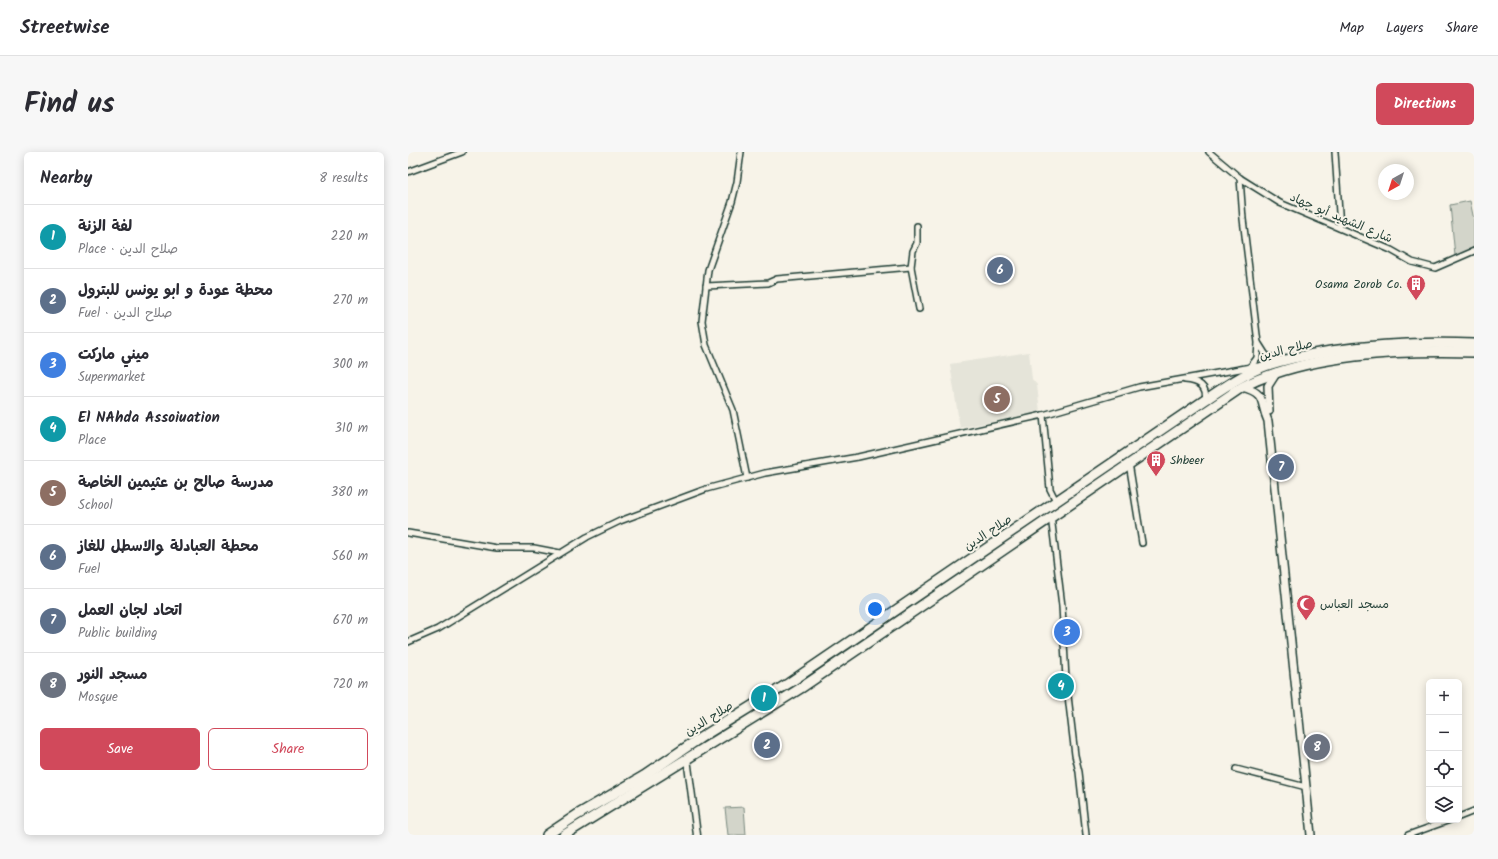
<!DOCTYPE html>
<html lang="en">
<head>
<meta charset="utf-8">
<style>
	:root { --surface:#fff; --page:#f7f7f7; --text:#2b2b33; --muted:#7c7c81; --line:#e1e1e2; --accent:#d1495b }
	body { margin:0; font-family:Kalam,"Playpen Sans Arabic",sans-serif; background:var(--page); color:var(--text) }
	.controls { position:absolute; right:12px; bottom:12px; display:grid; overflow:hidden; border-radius:6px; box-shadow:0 2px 10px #0003 }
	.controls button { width:36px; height:36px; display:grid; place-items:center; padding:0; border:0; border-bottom:1px solid var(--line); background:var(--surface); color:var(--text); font:20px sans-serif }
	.compass { position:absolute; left:970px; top:12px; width:36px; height:36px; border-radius:50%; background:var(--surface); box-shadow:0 2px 10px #0003; rotate:219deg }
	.you { position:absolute; left:467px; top:457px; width:14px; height:14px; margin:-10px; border:3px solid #fff; border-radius:50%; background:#1a73e8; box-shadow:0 0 0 6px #1a73e833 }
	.badge { display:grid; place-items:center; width:26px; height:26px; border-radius:50%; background:var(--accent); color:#fff; font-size:13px; font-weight:700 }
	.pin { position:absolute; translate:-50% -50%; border:2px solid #fff; box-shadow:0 1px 4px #0006 }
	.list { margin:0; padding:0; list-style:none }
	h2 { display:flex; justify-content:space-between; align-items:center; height:52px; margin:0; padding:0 16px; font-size:17px }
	h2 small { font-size:13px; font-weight:400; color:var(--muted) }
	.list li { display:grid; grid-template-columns:26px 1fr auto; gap:12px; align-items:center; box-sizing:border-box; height:64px; padding:0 16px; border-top:1px solid var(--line) }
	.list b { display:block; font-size:15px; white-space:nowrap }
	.list p { margin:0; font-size:13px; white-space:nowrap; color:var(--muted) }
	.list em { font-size:13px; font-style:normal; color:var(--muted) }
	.actions { display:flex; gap:8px; padding:12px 16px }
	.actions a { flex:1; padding:9px 0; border:1px solid var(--accent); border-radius:6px; text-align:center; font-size:14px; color:var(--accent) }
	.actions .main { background:var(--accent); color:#fff }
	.icon { flex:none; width:22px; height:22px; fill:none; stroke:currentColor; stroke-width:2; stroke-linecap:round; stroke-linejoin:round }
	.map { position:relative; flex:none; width:1066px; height:683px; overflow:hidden; border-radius:6px }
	header { display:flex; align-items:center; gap:24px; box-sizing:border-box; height:56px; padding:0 20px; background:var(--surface); border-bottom:1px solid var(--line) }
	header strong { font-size:19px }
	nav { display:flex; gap:22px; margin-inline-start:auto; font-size:14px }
	.intro { display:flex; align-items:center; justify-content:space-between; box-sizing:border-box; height:96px; padding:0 24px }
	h1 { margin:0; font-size:28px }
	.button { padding:10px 18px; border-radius:6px; background:var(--accent); color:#fff; font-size:14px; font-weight:700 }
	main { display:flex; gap:24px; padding:0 24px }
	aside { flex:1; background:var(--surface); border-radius:6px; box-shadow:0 2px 10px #0003 }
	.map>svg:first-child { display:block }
	.built { fill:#e5e4d9 }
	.green { fill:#d3d5ca; stroke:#79897f }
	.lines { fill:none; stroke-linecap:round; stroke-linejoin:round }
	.minor-casing { stroke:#1f3d34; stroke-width:8 }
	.tertiary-casing { stroke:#1f3d34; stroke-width:9 }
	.secondary-casing { stroke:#1f3d34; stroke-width:10 }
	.trunk-casing { stroke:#1f3d34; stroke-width:12 }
	.minor { stroke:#f7f3e8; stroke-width:5 }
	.tertiary { stroke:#f7f3e8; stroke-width:6 }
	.secondary { stroke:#f7f3e8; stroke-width:7 }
	.trunk { stroke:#f7f3e8; stroke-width:9 }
	.labels { text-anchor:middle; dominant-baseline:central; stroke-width:4; stroke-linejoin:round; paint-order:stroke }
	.street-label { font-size:12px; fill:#1f3d34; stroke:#f7f3e8 }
	.poi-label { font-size:12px; fill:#1f3d34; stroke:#f7f3e8; text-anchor:start }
</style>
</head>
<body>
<header>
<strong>Streetwise</strong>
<nav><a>Map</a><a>Layers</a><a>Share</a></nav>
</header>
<div class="intro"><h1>Find us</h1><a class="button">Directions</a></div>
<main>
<aside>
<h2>Nearby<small>8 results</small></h2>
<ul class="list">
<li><span class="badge" style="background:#0f9aa8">1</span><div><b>لفة الزنة</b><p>Place · صلاح الدين</p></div><em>220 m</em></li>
<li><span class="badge" style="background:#5c6f8a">2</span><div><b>محطة عودة و ابو يونس للبترول</b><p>Fuel · صلاح الدين</p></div><em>270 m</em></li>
<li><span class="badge" style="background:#3f7fe0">3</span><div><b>ميني ماركت</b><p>Supermarket</p></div><em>300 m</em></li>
<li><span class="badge" style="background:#0f9aa8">4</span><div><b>El NAhda Assoiuation</b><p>Place</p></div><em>310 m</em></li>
<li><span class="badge" style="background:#8d6e63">5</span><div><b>مدرسة صالح بن عثيمين الخاصة</b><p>School</p></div><em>380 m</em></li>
<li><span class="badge" style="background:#5c6f8a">6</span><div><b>محطة العبادلة والاسطل للغاز</b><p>Fuel</p></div><em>560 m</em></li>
<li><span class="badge" style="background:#5c6f8a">7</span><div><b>اتحاد لجان العمل</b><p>Public building</p></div><em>670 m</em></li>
<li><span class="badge" style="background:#6b7280">8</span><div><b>مسجد النور</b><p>Mosque</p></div><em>720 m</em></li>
</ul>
<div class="actions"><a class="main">Save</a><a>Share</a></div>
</aside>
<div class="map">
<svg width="1066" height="683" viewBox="0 0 1066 683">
	<rect width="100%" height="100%" fill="#f7f3e8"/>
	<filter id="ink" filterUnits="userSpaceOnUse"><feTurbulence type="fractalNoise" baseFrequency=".025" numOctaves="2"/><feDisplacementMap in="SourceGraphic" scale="8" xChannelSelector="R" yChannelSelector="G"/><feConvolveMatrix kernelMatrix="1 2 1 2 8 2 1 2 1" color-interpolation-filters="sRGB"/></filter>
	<g filter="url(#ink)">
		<path class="built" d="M621 200 624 227 629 233 632 260 552 276 542 212Z"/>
		<g class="green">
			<path d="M1062 49 1066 68V96L1047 104 1042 53Z"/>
			<path d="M336 655 338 683H320L317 656Z"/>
		</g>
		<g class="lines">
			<defs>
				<g id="minor">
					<path d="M333 0 329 30 324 50 300 118 294 169 298 193 325 258 339 326"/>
					<path d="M801 0 832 26 872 51 983 98 1004 110 1027 116 1066 99"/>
					<path d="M927 0 932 76"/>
					<path d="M0 20 54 0"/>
					<path d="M832 26 835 67 850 191 849 206 842 215"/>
					<path d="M509 74V91L505 99 503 115 511 157"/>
					<path d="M298 134 360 131 369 127 503 115"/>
					<path d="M851 192 858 203 870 208"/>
					<path d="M777 228C790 229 800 234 797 248"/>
					<path d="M635 263 642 337 648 349"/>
					<path d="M721 311 734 391"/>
					<path d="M643 364 654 454 658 527 667 603 671 620 678 683"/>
					<path d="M0 381 89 396H126L152 401"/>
					<path d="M0 490 30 477 179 385 212 369 298 337 357 321 450 305 635 263 731 235 849 214"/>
					<path d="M828 617 898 635"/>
					<path d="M1051 665 1066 659"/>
					<path d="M1000 683 1042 668"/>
				</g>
				<path id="tertiary" d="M279 606 289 683"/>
				<g id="secondary">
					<path d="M834 235C860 242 851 250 860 269L903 683"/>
					<path d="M861 259 860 234 869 220"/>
				</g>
				<g id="trunk">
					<path d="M139 683 169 663 236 624 292 586 381 531 797 248C815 236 832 224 852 216 875 207 900 203 923 199 971 192 1018 190 1066 192"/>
					<path d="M156 683 393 536 834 235C901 201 992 198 1066 200"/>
				</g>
			</defs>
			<use href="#minor" class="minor-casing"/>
			<use href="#tertiary" class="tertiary-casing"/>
			<use href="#secondary" class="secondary-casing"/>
			<use href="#trunk" class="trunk-casing"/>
			<use href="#minor" class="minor"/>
			<use href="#tertiary" class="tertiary"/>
			<use href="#secondary" class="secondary"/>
			<use href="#trunk" class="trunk"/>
		</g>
	</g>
	<defs>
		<symbol id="building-pin" viewBox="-11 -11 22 30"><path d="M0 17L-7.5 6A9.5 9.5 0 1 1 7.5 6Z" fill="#d1495b" stroke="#f7f3e8"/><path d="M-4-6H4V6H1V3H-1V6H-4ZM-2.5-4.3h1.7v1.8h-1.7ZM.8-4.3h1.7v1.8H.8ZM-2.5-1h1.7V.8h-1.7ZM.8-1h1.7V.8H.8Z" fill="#fff"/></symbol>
		<symbol id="mosque-pin" viewBox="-11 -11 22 30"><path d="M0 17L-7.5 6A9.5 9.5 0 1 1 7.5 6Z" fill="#d1495b" stroke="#f7f3e8"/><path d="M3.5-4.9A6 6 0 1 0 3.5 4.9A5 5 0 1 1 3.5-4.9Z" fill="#fff"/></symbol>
	</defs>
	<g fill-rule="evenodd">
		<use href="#building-pin" x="997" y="121" width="22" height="30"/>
		<use href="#building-pin" x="737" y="297" width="22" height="30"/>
		<use href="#mosque-pin" x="887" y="441" width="22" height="30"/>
	</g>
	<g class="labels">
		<g class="street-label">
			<text transform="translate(933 66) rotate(23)">شارع الشهيد أبو جهاد</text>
			<text transform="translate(878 198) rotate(-14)">صلاح الدين</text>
			<text transform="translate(580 381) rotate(-34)">صلاح الدين</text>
			<text transform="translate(301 567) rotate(-32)">صلاح الدين</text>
		</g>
		<g class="poi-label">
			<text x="994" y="132" text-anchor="end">Osama Zorob Co.</text>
			<text x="762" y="308">Shbeer</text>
			<text x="912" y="452">مسجد العباس</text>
		</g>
	</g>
</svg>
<div class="controls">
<button>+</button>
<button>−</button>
<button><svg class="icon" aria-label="locate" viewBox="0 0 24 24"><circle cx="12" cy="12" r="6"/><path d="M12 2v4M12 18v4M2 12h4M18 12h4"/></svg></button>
<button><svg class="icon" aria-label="layers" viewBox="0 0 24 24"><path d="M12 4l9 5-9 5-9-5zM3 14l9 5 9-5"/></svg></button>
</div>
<svg class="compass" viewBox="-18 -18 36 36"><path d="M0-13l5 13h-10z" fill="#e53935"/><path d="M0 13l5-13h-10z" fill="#7c7c81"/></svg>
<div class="you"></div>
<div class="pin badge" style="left:356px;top:546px;background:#0f9aa8">1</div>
<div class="pin badge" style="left:359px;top:593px;background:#5c6f8a">2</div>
<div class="pin badge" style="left:659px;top:480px;background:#3f7fe0">3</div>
<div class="pin badge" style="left:653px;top:534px;background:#0f9aa8">4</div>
<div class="pin badge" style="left:589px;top:247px;background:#8d6e63">5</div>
<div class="pin badge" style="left:592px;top:118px;background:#5c6f8a">6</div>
<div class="pin badge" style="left:873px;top:315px;background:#5c6f8a">7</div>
<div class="pin badge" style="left:909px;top:595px;background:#6b7280">8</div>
</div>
</main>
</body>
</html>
